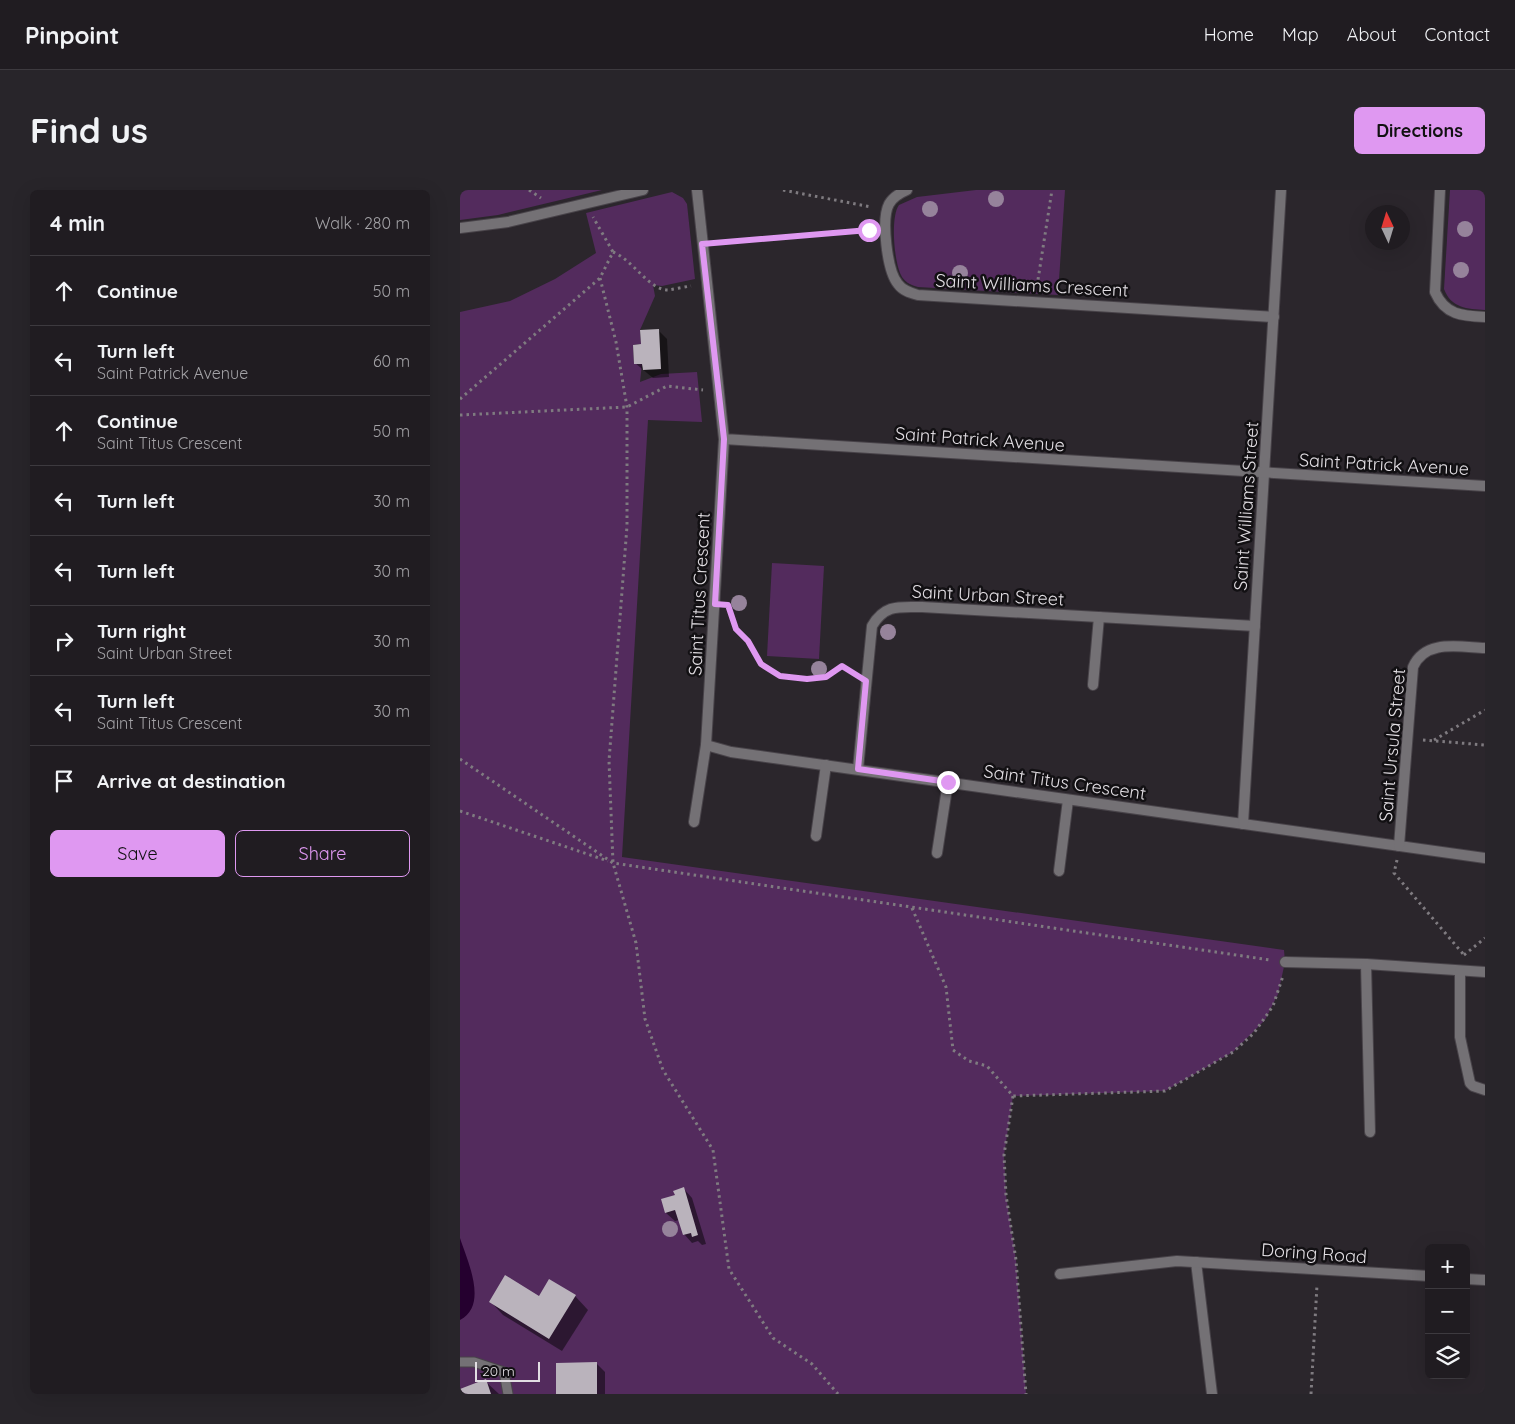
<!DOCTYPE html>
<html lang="en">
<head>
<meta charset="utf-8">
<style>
	:root { --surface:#201c21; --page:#28252a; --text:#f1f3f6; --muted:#a2a1a5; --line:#3d3a3f; --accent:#df98f1 }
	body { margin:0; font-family:Quicksand,sans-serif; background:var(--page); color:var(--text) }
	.controls { position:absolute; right:15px; bottom:15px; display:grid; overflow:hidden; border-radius:8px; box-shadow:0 5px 20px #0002 }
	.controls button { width:45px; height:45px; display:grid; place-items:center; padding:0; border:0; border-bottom:1px solid var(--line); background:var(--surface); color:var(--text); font:25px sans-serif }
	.compass { position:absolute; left:905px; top:15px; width:45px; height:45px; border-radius:50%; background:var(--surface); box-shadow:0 5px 20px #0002; rotate:356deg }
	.scale { position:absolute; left:15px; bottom:12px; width:65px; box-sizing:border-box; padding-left:5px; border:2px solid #e2dee3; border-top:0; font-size:14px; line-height:18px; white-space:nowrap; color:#e2dee3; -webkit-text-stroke:4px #121013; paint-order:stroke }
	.stop { position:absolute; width:15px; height:15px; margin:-11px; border:4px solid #df98f1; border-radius:50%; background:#fff }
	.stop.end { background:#df98f1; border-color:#fff; box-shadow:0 1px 5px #0008 }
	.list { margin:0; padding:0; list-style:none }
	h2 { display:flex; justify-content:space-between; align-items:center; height:65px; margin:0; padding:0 20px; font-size:21px }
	h2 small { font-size:16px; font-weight:400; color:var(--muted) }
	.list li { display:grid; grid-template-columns:32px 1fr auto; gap:15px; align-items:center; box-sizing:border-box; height:70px; padding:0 20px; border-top:1px solid var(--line) }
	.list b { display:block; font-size:19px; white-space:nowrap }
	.list p { margin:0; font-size:16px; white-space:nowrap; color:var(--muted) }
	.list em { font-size:16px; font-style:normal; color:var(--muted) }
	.actions { display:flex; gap:10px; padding:15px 20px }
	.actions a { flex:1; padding:11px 0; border:1px solid var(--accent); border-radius:8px; text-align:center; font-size:18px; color:var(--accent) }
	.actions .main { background:var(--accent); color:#111 }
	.icon { flex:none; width:28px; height:28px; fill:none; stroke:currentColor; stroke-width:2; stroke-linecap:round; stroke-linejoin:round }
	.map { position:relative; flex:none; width:1025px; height:1204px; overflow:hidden; border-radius:8px }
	header { display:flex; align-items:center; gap:30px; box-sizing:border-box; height:70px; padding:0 25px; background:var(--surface); border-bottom:1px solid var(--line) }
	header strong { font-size:24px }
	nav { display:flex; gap:28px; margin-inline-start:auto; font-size:18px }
	.intro { display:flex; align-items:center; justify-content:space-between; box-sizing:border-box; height:120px; padding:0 30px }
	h1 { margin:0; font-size:35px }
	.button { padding:12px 22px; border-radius:8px; background:var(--accent); color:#111; font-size:18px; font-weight:700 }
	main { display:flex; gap:30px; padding:0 30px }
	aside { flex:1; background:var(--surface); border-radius:8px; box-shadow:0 5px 20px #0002 }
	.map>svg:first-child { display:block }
	.green { fill:#532b5d }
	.water { fill:#25002f }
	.shadow { fill:#0007 }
	.building { fill:#bab3bc }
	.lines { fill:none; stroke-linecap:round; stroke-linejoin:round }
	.service-casing { stroke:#484349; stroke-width:11 }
	.minor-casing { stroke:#484349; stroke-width:12 }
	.tertiary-casing { stroke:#484349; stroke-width:12 }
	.path { stroke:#7f7b80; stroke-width:3; stroke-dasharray:2.5 4; stroke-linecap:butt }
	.service { stroke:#747175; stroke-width:9 }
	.minor { stroke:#747175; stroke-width:10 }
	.tertiary { stroke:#747175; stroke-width:10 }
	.tree { fill:#96839b }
	.route { stroke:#df98f1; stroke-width:6 }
	.labels { text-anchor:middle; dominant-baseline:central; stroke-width:5; stroke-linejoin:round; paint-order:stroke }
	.street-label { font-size:18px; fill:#e2dee3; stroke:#121013 }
</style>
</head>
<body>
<header>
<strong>Pinpoint</strong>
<nav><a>Home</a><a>Map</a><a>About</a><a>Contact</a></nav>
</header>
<div class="intro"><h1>Find us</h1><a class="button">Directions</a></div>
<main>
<aside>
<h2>4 min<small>Walk · 280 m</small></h2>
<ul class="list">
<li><svg class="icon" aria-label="ahead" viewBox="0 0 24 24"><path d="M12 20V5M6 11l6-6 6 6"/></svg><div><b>Continue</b></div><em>50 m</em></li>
<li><svg class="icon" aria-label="left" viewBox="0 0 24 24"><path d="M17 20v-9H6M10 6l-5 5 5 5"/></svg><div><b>Turn left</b><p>Saint Patrick Avenue</p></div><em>60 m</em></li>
<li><svg class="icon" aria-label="ahead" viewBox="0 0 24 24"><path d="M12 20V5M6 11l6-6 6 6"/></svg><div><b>Continue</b><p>Saint Titus Crescent</p></div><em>50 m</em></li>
<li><svg class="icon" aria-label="left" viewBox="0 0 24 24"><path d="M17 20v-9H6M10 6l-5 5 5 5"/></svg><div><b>Turn left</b></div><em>30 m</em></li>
<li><svg class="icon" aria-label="left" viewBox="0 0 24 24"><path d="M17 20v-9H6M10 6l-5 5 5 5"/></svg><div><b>Turn left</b></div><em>30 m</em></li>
<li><svg class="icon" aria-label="right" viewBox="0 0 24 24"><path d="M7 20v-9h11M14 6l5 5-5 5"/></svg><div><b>Turn right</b><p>Saint Urban Street</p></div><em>30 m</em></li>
<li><svg class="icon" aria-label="left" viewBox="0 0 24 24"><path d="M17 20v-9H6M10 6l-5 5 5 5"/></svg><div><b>Turn left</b><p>Saint Titus Crescent</p></div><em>30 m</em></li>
<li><svg class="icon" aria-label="arrive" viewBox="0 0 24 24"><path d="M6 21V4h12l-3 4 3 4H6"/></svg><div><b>Arrive at destination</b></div></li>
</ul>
<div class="actions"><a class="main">Save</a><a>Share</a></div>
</aside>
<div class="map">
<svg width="1025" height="1204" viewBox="0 0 1025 1204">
	<rect width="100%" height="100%" fill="#2b262c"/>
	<g class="green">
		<path d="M0 0H142L38 25 0 30Z"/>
		<path d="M516 0H605L598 105 458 97C451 95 446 93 442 87 434 74 430 27 439 15L457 7Z"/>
		<path d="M990 0H1025V120C1007 119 991 118 984 99Z"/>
		<path d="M212 2 223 8 227 14 235 89 202 96 193 95 195 106 180 140 181 154 173 155 174 174H182L180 192 201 184 237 182 242 232 188 230 162 667 824 760 825 772 818 804 805 830 773 862 705 901 553 906 544 965 546 1005 556 1070 566 1204H0V122L50 111 95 89 136 63 126 23Z"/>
		<path d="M312 373 364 376 359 469 307 466Z"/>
	</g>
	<path class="water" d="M0 1048C7 1070 29 1115 0 1130Z"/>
	<g class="shadow">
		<path d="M198 140 207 149 209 187 193 188 175 173 182 156Z"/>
		<path d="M224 999 232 1008 246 1054 242 1055 238 1051 232 1053 224 1044 219 1030 215 1031 206 1023Z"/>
		<path d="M115 1106 128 1120 102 1161 43 1125 30 1111Z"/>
		<path d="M136 1173 145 1182V1204H97Z"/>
		<path d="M25 1191 39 1204H0V1200Z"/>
	</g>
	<g class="building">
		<path d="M199 139 201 179 183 180 182 174H174L173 155 181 154 180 140Z"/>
		<path d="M224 997 238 1045 232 1047 231 1043 223 1045 215 1020 205 1023 201 1009 215 1005 213 1001Z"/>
		<path d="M45 1085 79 1106 89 1089 116 1105 89 1149 29 1112Z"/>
		<path d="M137 1172V1204H96V1173Z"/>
		<path d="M26 1189 31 1204H0V1199Z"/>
	</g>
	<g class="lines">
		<defs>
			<path id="service" d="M0 1172H14L44 1182 48 1204"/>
			<g id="minor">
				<path d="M447 0C440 3 433 7 429 14 421 29 427 81 438 94 443 101 451 103 458 105L814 127"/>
				<path d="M980 0 975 102C985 125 1002 126 1025 127"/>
				<path d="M0 38 48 32 183 0"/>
				<path d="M633 495 639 427"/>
				<path d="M246 555 271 562 1025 668"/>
				<path d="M398 579 412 436C425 414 439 417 462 417L795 436"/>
				<path d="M234 632 246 555 264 249"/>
				<path d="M783 634 821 0"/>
				<path d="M356 646 366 575"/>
				<path d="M939 656 953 477C965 449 999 457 1025 458"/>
				<path d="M477 663 488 592"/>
				<path d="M599 681 608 610"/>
				<path d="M825 772 906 774 1025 782"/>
				<path d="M906 774 910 942"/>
				<path d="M1000 781V847L1010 893 1013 896 1025 900"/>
				<path d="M736 1072 752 1204"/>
				<path d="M600 1084 717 1071 969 1086"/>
				<path d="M1006 1089 1025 1090"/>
			</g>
			<path id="tertiary" d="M237 0 264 249 1025 296"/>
		</defs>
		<use href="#service" class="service-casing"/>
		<use href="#minor" class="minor-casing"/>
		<use href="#tertiary" class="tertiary-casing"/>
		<g class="path">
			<path d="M69 0 81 8"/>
			<path d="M323 0 411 17"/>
			<path d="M257 52 410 40"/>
			<path d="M153 62C173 70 189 100 208 100 215 99 224 97 231 96"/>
			<path d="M140 88 156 152 167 217V336L149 571 153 673 176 753 185 829 203 880 253 960 269 1079 313 1148 352 1174 378 1204"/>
			<path d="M577 96 592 0"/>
			<path d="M0 209 140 88 153 62 133 27"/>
			<path d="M0 225 167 217 207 196 243 200"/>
			<path d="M270 423 276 439 288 451 301 474 320 486 347 489 366 487 382 477 393 483"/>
			<path d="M963 550 1025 555"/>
			<path d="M974 550 1025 520"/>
			<path d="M0 569 153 673 810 770"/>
			<path d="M0 621 148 671"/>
			<path d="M937 670 934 683 1004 765"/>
			<path d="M452 718 486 797 493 860 509 871 527 876 553 906 705 901 773 862 794 843 813 816 823 786"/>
			<path d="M1004 765 1025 748"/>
			<path d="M553 906 544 965 546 1005 556 1070 566 1204"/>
			<path d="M851 1204 857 1095"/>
		</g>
		<use href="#service" class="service"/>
		<use href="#minor" class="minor"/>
		<use href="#tertiary" class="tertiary"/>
	</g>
	<g class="tree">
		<circle cx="536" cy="9" r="8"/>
		<circle cx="470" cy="19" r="8"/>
		<circle cx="1005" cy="39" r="8"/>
		<circle cx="1001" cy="80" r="8"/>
		<circle cx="500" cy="83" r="8"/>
		<circle cx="279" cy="413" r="8"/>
		<circle cx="428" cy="442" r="8"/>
		<circle cx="359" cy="479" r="8"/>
		<circle cx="210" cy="1039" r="8"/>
	</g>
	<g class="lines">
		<path class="route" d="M409 40 242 54 264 249 255 414 268 415 276 439 288 451 301 474 320 486 347 489 366 487 382 476 406 491 398 579 488 592"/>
	</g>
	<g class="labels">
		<g class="street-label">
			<text transform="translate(572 95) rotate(3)">Saint Williams Crescent</text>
			<text transform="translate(520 249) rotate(4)">Saint Patrick Avenue</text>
			<text transform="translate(924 274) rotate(3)">Saint Patrick Avenue</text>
			<text transform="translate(786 316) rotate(-86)">Saint Williams Street</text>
			<text transform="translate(239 404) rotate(-87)">Saint Titus Crescent</text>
			<text transform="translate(528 405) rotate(3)">Saint Urban Street</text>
			<text transform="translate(932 555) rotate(-85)">Saint Ursula Street</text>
			<text transform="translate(605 592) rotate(8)">Saint Titus Crescent</text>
			<text transform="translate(854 1063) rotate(4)">Doring Road</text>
		</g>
	</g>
</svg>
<div class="controls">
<button>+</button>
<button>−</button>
<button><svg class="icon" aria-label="layers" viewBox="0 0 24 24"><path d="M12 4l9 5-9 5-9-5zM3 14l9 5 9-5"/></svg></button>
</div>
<svg class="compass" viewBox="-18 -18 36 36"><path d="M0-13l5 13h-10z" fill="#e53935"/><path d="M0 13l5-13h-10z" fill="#a2a1a5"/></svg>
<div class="scale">20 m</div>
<div class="stop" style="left:409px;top:40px"></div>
<div class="stop end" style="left:488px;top:592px"></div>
</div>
</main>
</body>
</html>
